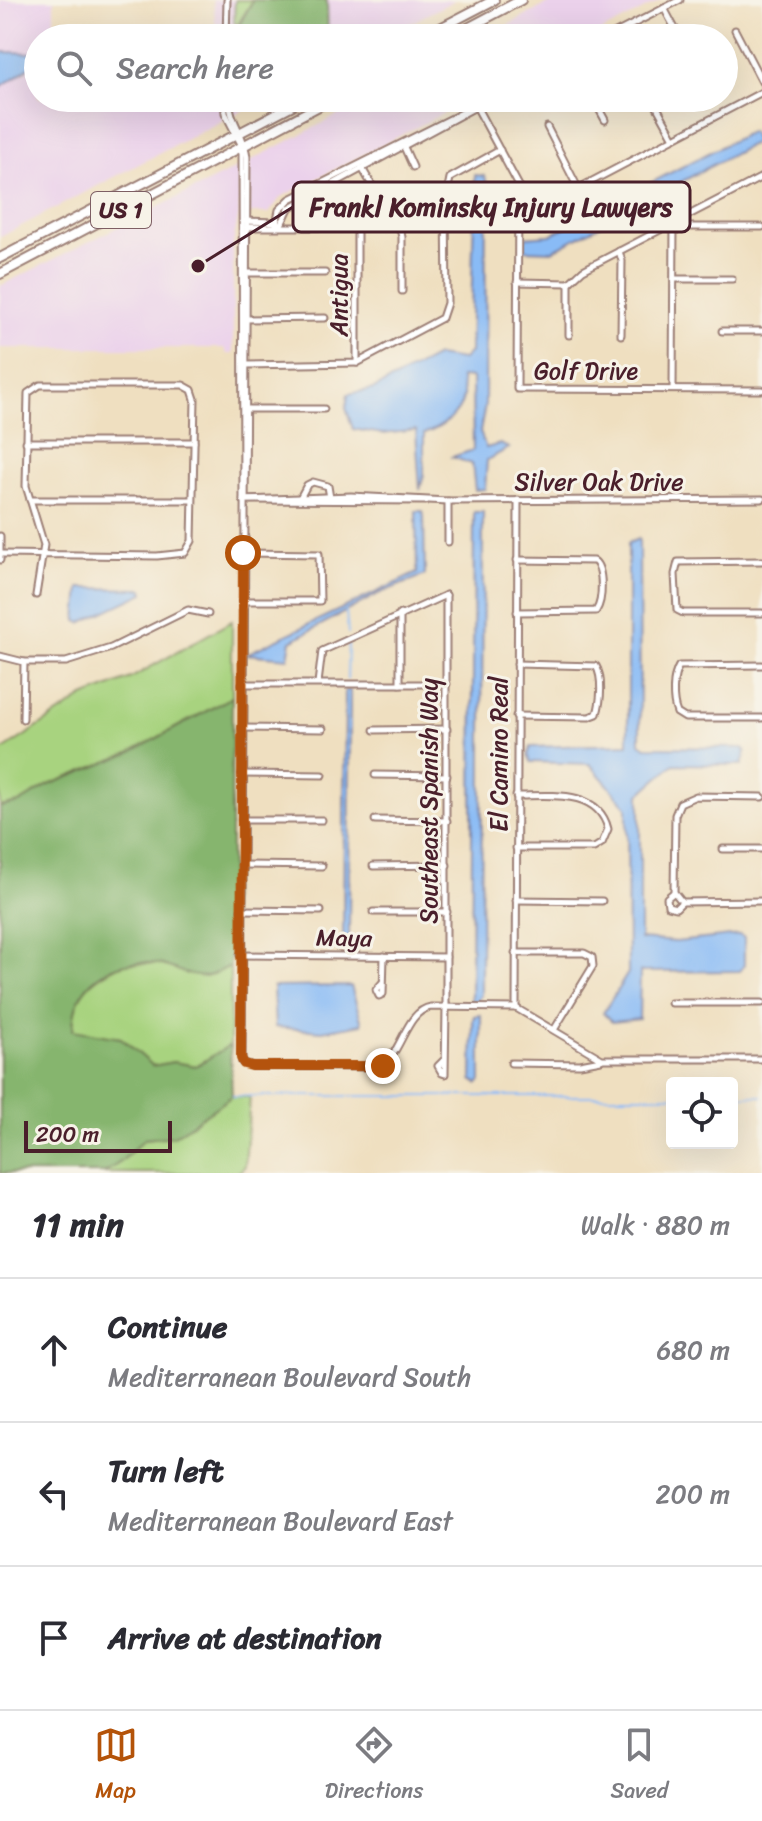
<!DOCTYPE html>
<html lang="en">
<head>
<meta charset="utf-8">
<style>
	:root { --surface:#fff; --page:#f2f2f3; --text:#2b2b33; --muted:#7c7c81; --line:#e1e1e2; --accent:#b45309 }
	body { margin:0; font-family:Sriracha,sans-serif; background:var(--page); color:var(--text) }
	.controls { position:absolute; right:24px; bottom:24px; display:grid; overflow:hidden; border-radius:8px; box-shadow:0 8px 32px #0002 }
	.controls button { width:72px; height:72px; display:grid; place-items:center; padding:0; border:0; border-bottom:2px solid var(--line); background:var(--surface); color:var(--text); font:40px sans-serif }
	.scale { position:absolute; left:24px; bottom:20px; width:148px; box-sizing:border-box; padding-left:8px; border:4px solid #4a1f2b; border-top:0; font-size:22px; line-height:28px; white-space:nowrap; color:#4a1f2b; -webkit-text-stroke:6px #f7f3e8; paint-order:stroke }
	.stop { position:absolute; width:24px; height:24px; margin:-18px; border:6px solid #b45309; border-radius:50%; background:#fff }
	.stop.end { background:#b45309; border-color:#fff; box-shadow:0 2px 8px #0008 }
	.list { margin:0; padding:0; list-style:none }
	h2 { display:flex; justify-content:space-between; align-items:center; height:104px; margin:0; padding:0 32px; font-size:34px }
	h2 small { font-size:26px; font-weight:400; color:var(--muted) }
	.list li { display:grid; grid-template-columns:52px 1fr auto; gap:24px; align-items:center; box-sizing:border-box; height:144px; padding:0 32px; border-top:2px solid var(--line) }
	.list b { display:block; font-size:30px; white-space:nowrap }
	.list p { margin:0; font-size:26px; white-space:nowrap; color:var(--muted) }
	.list em { font-size:26px; font-style:normal; color:var(--muted) }
	.icon { flex:none; width:44px; height:44px; fill:none; stroke:currentColor; stroke-width:2; stroke-linecap:round; stroke-linejoin:round }
	.map { position:relative; flex:none; width:762px; height:1173px; overflow:hidden }
	.search { position:absolute; background:var(--surface); box-shadow:0 8px 32px #0002; left:24px; right:24px; top:24px; height:88px; display:flex; align-items:center; gap:20px; box-sizing:border-box; padding:0 28px; border-radius:44px; color:var(--muted); font-size:30px }
	.sheet { height:536px; background:var(--surface) }
	nav { display:flex; justify-content:space-around; align-items:center; box-sizing:border-box; height:112px; border-top:2px solid var(--line); background:var(--surface); font-size:22px; color:var(--muted) }
	nav a { display:grid; justify-items:center; gap:4px }
	nav .on { color:var(--accent) }
	.map>svg:first-child { display:block }
	.built { fill:#ebd1eb }
	.green { fill:#a8d37f; stroke:#797955; stroke-width:2 }
	.forest { fill:#86b56e; stroke:#686a4c; stroke-width:2 }
	.water { fill:#89bbf6; stroke:#6a6d90; stroke-width:2 }
	.lines { fill:none; stroke-linecap:round; stroke-linejoin:round }
	.stream { stroke:#89bbf6; stroke-width:2 }
	.street-casing { stroke:#9c7f76; stroke-width:9 }
	.primary-casing { stroke:#9c7f76; stroke-width:12 }
	.street { stroke:#fff; stroke-width:5 }
	.primary { stroke:#fff; stroke-width:8 }
	.route { stroke:#b45309; stroke-width:10 }
	.labels { text-anchor:middle; dominant-baseline:central; stroke-width:6; stroke-linejoin:round; paint-order:stroke }
	.shield { fill:#f7f3e8; stroke:#7e5f64; stroke-width:2 }
	.shield-label { font-size:22px; font-weight:bold; fill:#4a1f2b }
	.street-label { font-size:24px; fill:#4a1f2b; stroke:#f7f3e8 }
	.leader { fill:none; stroke:#4a1f2b; stroke-width:3 }
	.callout-dot { fill:#4a1f2b; stroke:#f7f3e8; stroke-width:3 }
	.callout { fill:#f7f3e8; stroke:#4a1f2b; stroke-width:3 }
	.callout-label { font-size:26px; text-anchor:middle; font-weight:bold; fill:#4a1f2b }
</style>
</head>
<body>
<div class="map">
<svg width="762" height="1173" viewBox="0 0 762 1173">
	<rect width="100%" height="100%" fill="#f7f3e8"/>
	<filter id="ink" filterUnits="userSpaceOnUse"><feTurbulence type="fractalNoise" baseFrequency=".0125" numOctaves="2"/><feDisplacementMap in="SourceGraphic" scale="16" xChannelSelector="R" yChannelSelector="G"/><feConvolveMatrix kernelMatrix="1 2 1 2 8 2 1 2 1" color-interpolation-filters="sRGB"/></filter>
	<filter id="wash" filterUnits="userSpaceOnUse"><feTurbulence type="fractalNoise" baseFrequency=".006" numOctaves="4" result="noise"/><feDisplacementMap in="SourceGraphic" scale="32" xChannelSelector="R" yChannelSelector="G"/><feGaussianBlur stdDeviation="1.8" result="paint"/><feColorMatrix in="noise" values="0 0 0 0 0 0 0 0 0 0 0 0 0 0 0 0 0 1.4 0 .05"/><feComposite in="paint" operator="in"/></filter>
	<g filter="url(#wash)">
		<rect width="100%" height="100%" fill="#efdfc0"/>
		<g class="built">
			<path d="M0 0H54V38H38V98H96L97 102 106 98H221L225 119 0 237V87L28 70 33 53 0 52Z"/>
			<path d="M213 0H235L234 22 237 26 232 38H217Z"/>
			<path d="M327 0H455L382 38H328Z"/>
			<path d="M555 0H662L589 38H484Z"/>
			<path d="M232 98H266L234 115Z"/>
			<path d="M371 98H473L281 197 269 213H249L250 161Z"/>
			<path d="M239 167V214L233 243V354H227L224 348H0V286Z"/>
		</g>
		<g class="green">
			<path d="M235 0H253L237 26 234 22Z"/>
			<path d="M232 621V697L130 753 49 785 19 803 0 807V752L84 697 131 678Z"/>
			<path d="M124 963 159 964 206 977 230 966V1045L196 1066 173 1062 153 1066 121 1038 73 1031C73 992 91 979 124 963Z"/>
			<path d="M232 1096 250 1097 245 1166 238 1173H104L122 1161 144 1139 174 1136Z"/>
		</g>
		<g class="forest">
			<path d="M253 0H327L328 38H232Z"/>
			<path d="M232 697 230 966C223 969 215 975 207 976 191 979 174 967 158 964 112 956 73 983 73 1030L121 1038 153 1066 173 1062 196 1066 230 1045 232 1096 174 1136 144 1139 122 1161 104 1173H0V807L19 803 49 785 130 753Z"/>
		</g>
		<g class="water">
			<path d="M0 52 34 53 37 62 0 87Z"/>
			<path d="M751 131 756 142 552 251 524 250V237L550 235Z"/>
			<path d="M475 175 485 176 486 180 485 405 480 432 486 448 500 444 509 448 487 460 485 489 475 490 472 464 452 457 473 450 472 378 461 377C460 384 464 390 463 397 460 416 440 428 424 434V474L420 490 416 430 383 434 353 429 346 408 348 394 374 389 437 356 462 360 470 352Z"/>
			<path d="M416 511H423L424 517 425 575 378 594 291 641 288 658 246 654 417 573Z"/>
			<path d="M474 512H483L481 995 475 1004 471 1000Z"/>
			<path d="M639 539 640 743 646 747 743 748 746 752 742 765 674 764 640 794V939L676 942 740 935 744 938V965L740 971 640 972 639 1019 612 1022 603 1013 628 973 627 807 590 764 531 762 528 755 531 747 628 744V543Z"/>
			<path d="M80 588 143 589 144 593 81 623 77 621Z"/>
			<path d="M345 690H350L349 951H343Z"/>
			<path d="M351 986 362 1024 322 1031 275 1027 273 987Z"/>
			<path d="M481 1015V1081L478 1084 472 1080 473 1020 474 1016Z"/>
		</g>
		<g class="lines">
			<g class="stream">
				<path d="M346 612 348 633"/>
				<path d="M347 679 348 643"/>
				<path d="M233 1096H672"/>
				<path d="M732 1096H762"/>
			</g>
		</g>
	</g>
	<g filter="url(#ink)">
		<g class="lines">
			<defs>
				<g id="street">
					<path d="M664 8 680 38"/>
					<path d="M735 30 762 82"/>
					<path d="M226 38 227 0"/>
					<path d="M606 38 680 0"/>
					<path d="M224 98 225 113 242 146 243 500"/>
					<path d="M229 98C229 120 245 135 247 157L242 1062 252 1066 380 1067C402 1055 405 1011 431 1007L516 1008 602 1059H762"/>
					<path d="M593 98 605 120"/>
					<path d="M652 98 674 138"/>
					<path d="M476 106 533 212"/>
					<path d="M547 127 578 188"/>
					<path d="M404 147 413 167"/>
					<path d="M362 168 373 187"/>
					<path d="M518 186 517 389 762 390"/>
					<path d="M518 220 762 92"/>
					<path d="M246 221 276 222 281 225 289 208 492 98"/>
					<path d="M276 224 279 210 290 199 476 106"/>
					<path d="M399 225 402 237V291"/>
					<path d="M247 227H393L446 198 450 178 500 150"/>
					<path d="M619 251 622 261 621 335"/>
					<path d="M246 273H325"/>
					<path d="M674 279H732"/>
					<path d="M517 282 569 283 583 270 762 177"/>
					<path d="M246 319 325 318"/>
					<path d="M722 331H762"/>
					<path d="M569 335V283"/>
					<path d="M357 363V228"/>
					<path d="M246 365 357 363 442 318 447 303 446 198"/>
					<path d="M673 389 674 223 679 227H762"/>
					<path d="M245 409H324"/>
					<path d="M26 442H194"/>
					<path d="M300 498 307 485 313 482 328 486 330 498"/>
					<path d="M30 500H192"/>
					<path d="M243 500 351 496 448 501 762 499"/>
					<path d="M248 500 426 501"/>
					<path d="M448 501V542"/>
					<path d="M0 536V560"/>
					<path d="M243 553 319 554 320 601H243"/>
					<path d="M2 554 157 556 185 553 192 541 195 399 192 390 183 385H40L28 393 26 486 44 545 36 595"/>
					<path d="M517 560 594 561C604 568 603 601 596 611L517 612"/>
					<path d="M762 561 678 562 675 574 677 610 683 613H762"/>
					<path d="M400 614V684"/>
					<path d="M0 656 24 662H66L111 648 188 610 208 614"/>
					<path d="M762 665 679 666C672 677 672 701 677 713L685 718H762"/>
					<path d="M318 683 322 651 446 595"/>
					<path d="M242 684H447"/>
					<path d="M516 716 589 717 597 714C601 701 603 677 596 666L517 664"/>
					<path d="M23 719 24 662"/>
					<path d="M242 728 323 729"/>
					<path d="M374 730 447 729"/>
					<path d="M242 774 323 775"/>
					<path d="M375 775 447 776"/>
					<path d="M516 796C548 796 598 788 608 829L602 843 594 848H516"/>
					<path d="M762 797 696 796 680 803 675 815 674 892 682 902 762 901"/>
					<path d="M242 820H322"/>
					<path d="M375 820 447 821"/>
					<path d="M723 849H762"/>
					<path d="M242 865 322 866"/>
					<path d="M373 866 447 865"/>
					<path d="M673 893 667 898 668 906 676 908 682 902"/>
					<path d="M516 900 602 901"/>
					<path d="M241 910 321 911"/>
					<path d="M373 912H447"/>
					<path d="M515 953H584L592 957 593 966 554 1030"/>
					<path d="M240 955 446 957"/>
					<path d="M383 982 376 990 379 996 383 994 384 956"/>
					<path d="M671 1003H762"/>
					<path d="M516 1008 518 500"/>
					<path d="M445 1059 438 1066 442 1073 445 1074 446 1008V595"/>
					<path d="M511 1063 580 1064 601 1060"/>
				</g>
				<g id="primary">
					<path d="M421 38 494 0"/>
					<path d="M449 38 521 0"/>
					<path d="M0 258 306 98"/>
					<path d="M0 274 334 98"/>
				</g>
			</defs>
			<use href="#street" class="street-casing"/>
			<use href="#primary" class="primary-casing"/>
			<use href="#street" class="street"/>
			<use href="#primary" class="primary"/>
		</g>
	</g>
	<g class="lines" filter="url(#ink)">
		<path class="route" d="M243 553 241 1058 244 1064 252 1066H383"/>
	</g>
	<g class="labels">
		<rect class="shield" x="91" y="192" width="60" height="36" rx="6"/>
		<g class="shield-label">
			<text x="121" y="210">US 1</text>
		</g>
		<g class="street-label">
			<text transform="translate(339 295) rotate(-90)">Antigua</text>
			<text x="586" y="371">Golf Drive</text>
			<text x="599" y="482">Silver Oak Drive</text>
			<text transform="translate(499 754) rotate(-90)">El Camino Real</text>
			<text transform="translate(429 801) rotate(-90)">Southeast Spanish Way</text>
			<text transform="translate(344 938) rotate(1)">Maya</text>
		</g>
	</g>
	<path class="leader" d="M198 266L293 207"/>
	<circle class="callout-dot" cx="198" cy="266" r="8"/>
	<rect class="callout" x="293" y="182" width="397" height="50" rx="8"/>
	<g class="callout-label">
		<text x="491" y="216">Frankl Kominsky Injury Lawyers</text>
	</g>
</svg>
<div class="controls">
<button><svg class="icon" aria-label="locate" viewBox="0 0 24 24"><circle cx="12" cy="12" r="6"/><path d="M12 2v4M12 18v4M2 12h4M18 12h4"/></svg></button>
</div>
<div class="scale">200 m</div>
<div class="stop" style="left:243px;top:553px"></div>
<div class="stop end" style="left:383px;top:1066px"></div>
<div class="search"><svg class="icon" aria-label="search" viewBox="0 0 24 24"><circle cx="10" cy="10" r="6"/><path d="M15 15l6 6"/></svg>Search here</div>
</div>
<section class="sheet">
<h2>11 min<small>Walk · 880 m</small></h2>
<ul class="list">
<li><svg class="icon" aria-label="ahead" viewBox="0 0 24 24"><path d="M12 20V5M6 11l6-6 6 6"/></svg><div><b>Continue</b><p>Mediterranean Boulevard South</p></div><em>680 m</em></li>
<li><svg class="icon" aria-label="left" viewBox="0 0 24 24"><path d="M17 20v-9H6M10 6l-5 5 5 5"/></svg><div><b>Turn left</b><p>Mediterranean Boulevard East</p></div><em>200 m</em></li>
<li><svg class="icon" aria-label="arrive" viewBox="0 0 24 24"><path d="M6 21V4h12l-3 4 3 4H6"/></svg><div><b>Arrive at destination</b></div></li>
</ul>
</section>
<nav>
<a class="on"><svg class="icon" aria-label="map" viewBox="0 0 24 24"><path d="M3 6l6-2 6 2 6-2v14l-6 2-6-2-6 2zM9 4v14M15 6v14"/></svg>Map</a>
<a><svg class="icon" aria-label="directions" viewBox="0 0 24 24"><path d="M12 3l9 9-9 9-9-9zM9 14v-3h6M13 9l2 2-2 2"/></svg>Directions</a>
<a><svg class="icon" aria-label="saved" viewBox="0 0 24 24"><path d="M7 4h10v16l-5-4-5 4z"/></svg>Saved</a>
</nav>
</body>
</html>
